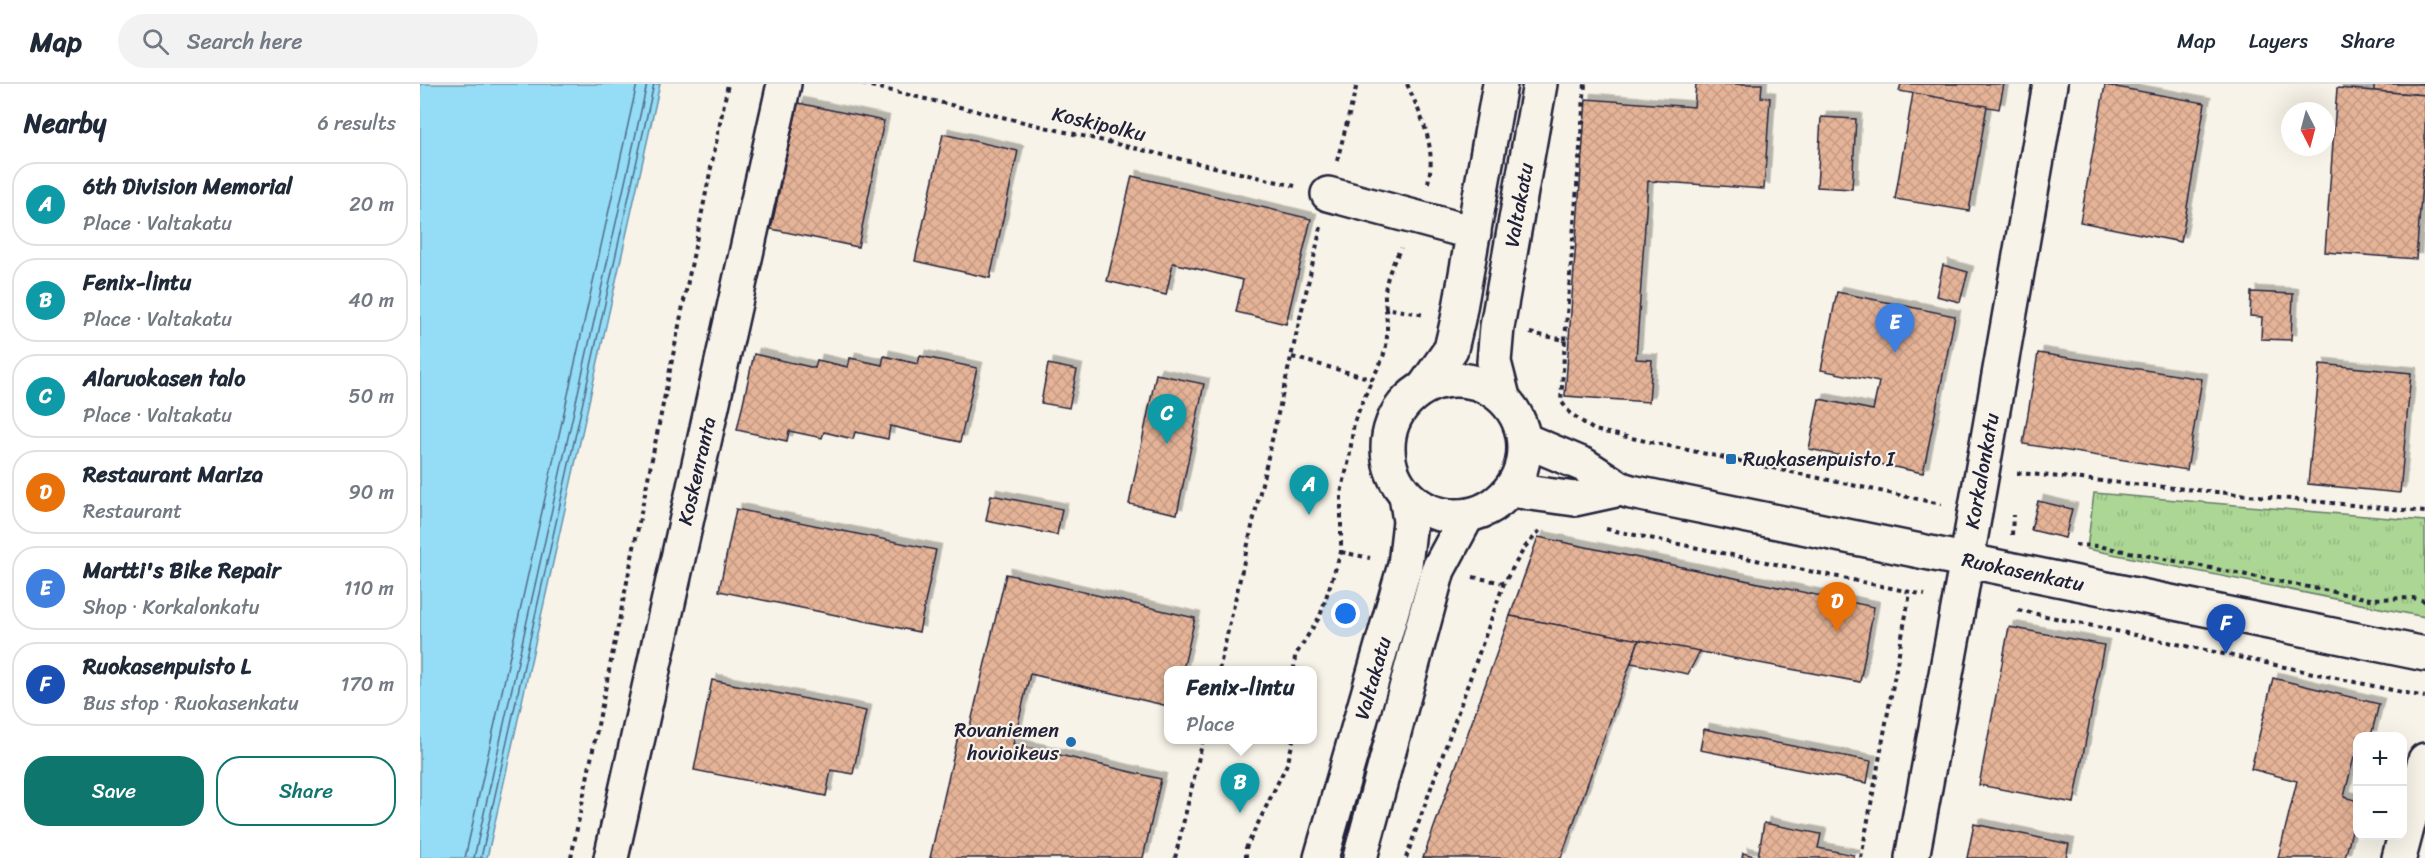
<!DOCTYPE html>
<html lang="en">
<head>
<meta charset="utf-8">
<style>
	:root { --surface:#fff; --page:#f2f2f3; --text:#1f2937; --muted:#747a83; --line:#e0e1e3; --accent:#0f766e }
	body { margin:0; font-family:Sriracha,sans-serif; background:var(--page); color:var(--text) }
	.controls { position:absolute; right:18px; bottom:18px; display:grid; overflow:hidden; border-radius:12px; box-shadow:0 6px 24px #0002 }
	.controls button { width:54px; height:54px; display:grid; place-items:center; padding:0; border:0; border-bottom:2px solid var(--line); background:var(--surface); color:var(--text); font:30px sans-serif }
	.compass { position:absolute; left:1861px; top:18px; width:54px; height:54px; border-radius:50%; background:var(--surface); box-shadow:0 6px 24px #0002; rotate:174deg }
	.you { position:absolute; left:926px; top:530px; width:21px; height:21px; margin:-15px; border:4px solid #fff; border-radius:50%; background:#1a73e8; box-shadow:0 0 0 9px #1a73e833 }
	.badge { display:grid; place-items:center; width:39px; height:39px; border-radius:50%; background:var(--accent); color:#fff; font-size:20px; font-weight:700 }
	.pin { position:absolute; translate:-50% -50px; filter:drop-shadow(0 2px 3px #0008) }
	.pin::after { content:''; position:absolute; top:32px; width:21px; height:18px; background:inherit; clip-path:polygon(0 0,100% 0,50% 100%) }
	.popup { position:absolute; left:744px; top:582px; width:153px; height:78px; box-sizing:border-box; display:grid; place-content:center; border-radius:12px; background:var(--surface); filter:drop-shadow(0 2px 4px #0005); font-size:20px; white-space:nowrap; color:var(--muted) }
	.popup b { font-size:22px; color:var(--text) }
	.popup::after { content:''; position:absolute; left:50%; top:100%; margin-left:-12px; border:12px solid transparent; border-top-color:var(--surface) }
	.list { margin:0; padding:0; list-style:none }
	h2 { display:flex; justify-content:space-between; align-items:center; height:78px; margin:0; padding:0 24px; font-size:26px }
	h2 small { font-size:20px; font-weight:400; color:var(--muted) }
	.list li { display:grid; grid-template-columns:39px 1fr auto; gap:18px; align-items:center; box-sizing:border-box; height:84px; margin:0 12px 12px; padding:0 12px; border:2px solid var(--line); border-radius:24px }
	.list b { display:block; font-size:22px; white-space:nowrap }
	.list p { margin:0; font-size:20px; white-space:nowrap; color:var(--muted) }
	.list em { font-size:20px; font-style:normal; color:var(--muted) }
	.actions { display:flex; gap:12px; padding:18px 24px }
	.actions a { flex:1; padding:14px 0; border:2px solid var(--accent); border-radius:24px; text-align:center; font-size:21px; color:var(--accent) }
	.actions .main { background:var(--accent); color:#fff }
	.icon { flex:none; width:33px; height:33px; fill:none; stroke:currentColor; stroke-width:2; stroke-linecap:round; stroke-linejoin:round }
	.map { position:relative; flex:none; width:2005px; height:774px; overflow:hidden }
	header { display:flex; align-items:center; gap:36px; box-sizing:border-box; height:84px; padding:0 30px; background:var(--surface); border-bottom:2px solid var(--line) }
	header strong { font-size:28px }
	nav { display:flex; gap:33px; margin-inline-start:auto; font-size:21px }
	.search { width:420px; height:54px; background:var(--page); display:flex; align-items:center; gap:15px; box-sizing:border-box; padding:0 21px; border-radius:33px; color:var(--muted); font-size:22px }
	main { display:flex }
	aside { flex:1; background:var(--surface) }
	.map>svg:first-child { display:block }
	.park { fill:url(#park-tufts); stroke:#677c68; stroke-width:1.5 }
	.water { fill:#95dcf6; stroke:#6792ab; stroke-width:1.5 }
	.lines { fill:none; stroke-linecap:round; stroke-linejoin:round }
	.shore { stroke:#506c86; stroke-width:1.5 }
	.building { fill:url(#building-cross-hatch); stroke:#22223b; stroke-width:1.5; filter:url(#shadow) }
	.minor-casing { stroke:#22223b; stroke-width:38 }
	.tertiary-casing { stroke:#22223b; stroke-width:38 }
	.path { stroke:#22223b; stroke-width:4; stroke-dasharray:4.5 4.5; stroke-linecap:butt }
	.minor { stroke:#f7f3e8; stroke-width:33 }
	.tertiary { stroke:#f7f3e8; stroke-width:33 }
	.poi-dot { fill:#1f6fb2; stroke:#f7f3e8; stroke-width:2 }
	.labels { text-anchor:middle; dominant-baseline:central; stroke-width:4.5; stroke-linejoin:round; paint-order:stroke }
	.street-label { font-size:20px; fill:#22223b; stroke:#f7f3e8 }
	.poi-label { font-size:20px; fill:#22223b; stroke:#f7f3e8; text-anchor:start }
</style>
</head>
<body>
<header>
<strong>Map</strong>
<div class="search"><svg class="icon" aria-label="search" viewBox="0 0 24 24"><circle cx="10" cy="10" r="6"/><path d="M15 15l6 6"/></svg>Search here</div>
<nav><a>Map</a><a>Layers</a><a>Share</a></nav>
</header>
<main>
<aside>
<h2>Nearby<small>6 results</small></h2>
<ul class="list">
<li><span class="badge" style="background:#0f9aa8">A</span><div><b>6th Division Memorial</b><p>Place · Valtakatu</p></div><em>20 m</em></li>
<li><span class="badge" style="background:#0f9aa8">B</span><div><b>Fenix-lintu</b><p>Place · Valtakatu</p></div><em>40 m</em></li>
<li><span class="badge" style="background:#0f9aa8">C</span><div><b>Alaruokasen talo</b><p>Place · Valtakatu</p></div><em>50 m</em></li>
<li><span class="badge" style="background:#e8710a">D</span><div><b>Restaurant Mariza</b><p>Restaurant</p></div><em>90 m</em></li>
<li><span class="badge" style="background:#3f7fe0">E</span><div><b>Martti's Bike Repair</b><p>Shop · Korkalonkatu</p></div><em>110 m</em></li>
<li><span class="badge" style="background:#1a4fb4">F</span><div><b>Ruokasenpuisto L</b><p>Bus stop · Ruokasenkatu</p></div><em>170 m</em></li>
</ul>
<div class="actions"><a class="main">Save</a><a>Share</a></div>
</aside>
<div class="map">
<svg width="2005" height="774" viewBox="0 0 2005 774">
	<defs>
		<pattern id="park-tufts" width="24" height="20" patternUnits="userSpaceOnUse" patternTransform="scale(1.5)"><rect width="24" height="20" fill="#acd694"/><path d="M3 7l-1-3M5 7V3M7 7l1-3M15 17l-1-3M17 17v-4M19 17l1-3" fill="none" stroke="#94b780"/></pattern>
		<pattern id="building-cross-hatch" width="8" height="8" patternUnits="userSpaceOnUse" patternTransform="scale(1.5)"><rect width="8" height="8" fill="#e5b397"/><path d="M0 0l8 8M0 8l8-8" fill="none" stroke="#c49a83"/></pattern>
		<filter id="shadow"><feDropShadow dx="5.5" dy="-5.5" stdDeviation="0" flood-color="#0004"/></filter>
	</defs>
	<rect width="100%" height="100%" fill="#f7f3e8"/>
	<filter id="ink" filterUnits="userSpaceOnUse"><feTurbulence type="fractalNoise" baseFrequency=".0167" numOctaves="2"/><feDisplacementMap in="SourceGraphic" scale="12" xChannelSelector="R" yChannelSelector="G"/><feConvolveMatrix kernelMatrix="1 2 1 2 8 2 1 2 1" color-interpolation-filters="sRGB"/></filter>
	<g filter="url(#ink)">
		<path class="park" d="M1674 409 2005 437V533L1667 465Z"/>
		<path class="water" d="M0 0H240L67 774H0Z"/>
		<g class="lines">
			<g class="shore">
				<path d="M45 774 217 0"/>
				<path d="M54 774 227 0"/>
				<path d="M61 774 234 0"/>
			</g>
		</g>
		<g class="building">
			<path d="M1276 0H1342L1341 13 1350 14 1344 105 1228 97 1216 275 1232 276 1229 318 1145 312 1166 15 1274 23Z"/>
			<path d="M1481 0H1584L1579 25 1479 7Z"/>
			<path d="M1954 0H2005V11L1954 7Z"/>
			<path d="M1685 1 1785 19 1761 158 1660 138Z"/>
			<path d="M1917 4 2005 11V63L1996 175 1905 168Z"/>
			<path d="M1493 9 1567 22 1549 127 1475 115Z"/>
			<path d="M378 19 464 37 438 163 351 145Z"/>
			<path d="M1401 33 1436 35 1432 105 1397 103Z"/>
			<path d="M523 50 598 67 570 194 495 177Z"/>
			<path d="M712 92 891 135 866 240 816 228 823 196 753 179 746 211 687 197Z"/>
			<path d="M1523 181 1548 188 1540 218 1516 212Z"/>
			<path d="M1417 208 1535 232 1503 389 1389 365 1399 315 1453 326 1459 298 1401 286Z"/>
			<path d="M1831 208 1873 210 1871 256 1841 255 1842 233 1830 232Z"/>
			<path d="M1618 269 1782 295 1767 386 1603 360Z"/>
			<path d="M334 270 395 284 397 276 428 283 430 274 462 281 464 272 498 280 500 272 557 284 540 358 470 342 468 355 435 348 433 355 404 348 402 354 369 347 367 357 317 346Z"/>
			<path d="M628 280 657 286 649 324 621 319Z"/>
			<path d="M1900 280 1991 289 1980 409 1888 400Z"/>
			<path d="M736 290 784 300 757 430 709 420Z"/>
			<path d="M571 411 642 425 637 451 566 437Z"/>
			<path d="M1618 417 1652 425 1645 454 1611 446Z"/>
			<path d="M316 425 516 466 499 548 299 507Z"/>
			<path d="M1118 453 1454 523 1440 598 1090 532Z"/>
			<path d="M586 490 775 534 763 586H748V622L610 590 593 660 741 695 723 774H510L539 648 548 651Z"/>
			<path d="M1090 532 1219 556 1141 774H1003Z"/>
			<path d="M1589 543 1684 561 1654 719 1559 701Z"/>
			<path d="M1219 556 1280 567 1268 590 1211 579Z"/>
			<path d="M1853 594 1959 620 1951 652H1938V674L1934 673 1924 713 1938 717V723L1925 774H1858L1877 697 1831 685Z"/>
			<path d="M292 596 446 627 433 690 411 686 406 712 274 686Z"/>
			<path d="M1284 645 1451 677 1447 699 1280 666Z"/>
			<path d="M1344 739 1401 750 1398 764 1434 771V774H1322L1323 769 1338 773Z"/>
			<path d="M1554 740 1649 760 1646 774H1547Z"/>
		</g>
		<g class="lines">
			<defs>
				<g id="minor">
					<path d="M908 110 1054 149"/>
					<path d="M191 774 364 0"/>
					<path d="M1492 774 1540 514 1630 0"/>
					<path d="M1979 774 2005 676"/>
				</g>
				<g id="tertiary">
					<circle cx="1036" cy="364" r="68"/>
					<path d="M1005 302 1031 265 1038 235 1080 0"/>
					<path d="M1083 313 1074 278 1077 243 1120 0"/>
					<path d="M1107 357 1164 381 1201 405 1211 408 2005 570"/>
					<path d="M1090 406 1155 415 1201 405"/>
					<path d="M901 774 985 481 990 437 986 411"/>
					<path d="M940 774 1018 486 1047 432"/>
				</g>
			</defs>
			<use href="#minor" class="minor-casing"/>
			<use href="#tertiary" class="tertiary-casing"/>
			<g class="path">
				<path d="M442 0 875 102"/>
				<path d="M987 0C1002 34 1018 65 1007 102"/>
				<path d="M917 77 937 0"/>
				<path d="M966 224C962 202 970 184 981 164"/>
				<path d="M1110 249 1145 256 1141 317 1150 329 1174 346 1521 420"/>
				<path d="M1145 256 1165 0"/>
				<path d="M872 273 952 295C969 266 968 257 966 224L1005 231"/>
				<path d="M1599 391V389L2005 428"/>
				<path d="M1186 445 1505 511"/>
				<path d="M1592 451 1593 431"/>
				<path d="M1655 461 1678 462 1950 515 1993 514 2005 517"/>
				<path d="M921 468 950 474"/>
				<path d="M1053 493 1084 499"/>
				<path d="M1598 526 2005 613"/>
				<path d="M799 586 901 143"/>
				<path d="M874 586 875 572 900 532 921 468V409L929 376 934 338 952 295"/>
				<path d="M151 774 308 0"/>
				<path d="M755 774 783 656"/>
				<path d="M826 774V764L868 678 873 656"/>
				<path d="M986 774 1084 499 1105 463 1121 445"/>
				<path d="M1441 774 1490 509"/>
			</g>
			<use href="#minor" class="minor"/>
			<use href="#tertiary" class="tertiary"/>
		</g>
	</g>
	<g class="poi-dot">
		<rect x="1305" y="369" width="12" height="12" rx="3"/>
		<circle cx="651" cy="658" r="6"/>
	</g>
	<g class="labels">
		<g class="street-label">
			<text transform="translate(679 40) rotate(13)">Koskipolku</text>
			<text transform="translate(1099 121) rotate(-80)">Valtakatu</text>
			<text transform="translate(277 387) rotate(-77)">Koskenranta</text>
			<text transform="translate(1562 387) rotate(-80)">Korkalonkatu</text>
			<text transform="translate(1603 488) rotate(12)">Ruokasenkatu</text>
			<text transform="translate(953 594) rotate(-74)">Valtakatu</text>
		</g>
		<g class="poi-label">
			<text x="1323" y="375">Ruokasenpuisto I</text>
			<text x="639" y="646" text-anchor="end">Rovaniemen<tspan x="639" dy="23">hovioikeus</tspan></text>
		</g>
	</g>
</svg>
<div class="controls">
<button>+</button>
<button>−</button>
</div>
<svg class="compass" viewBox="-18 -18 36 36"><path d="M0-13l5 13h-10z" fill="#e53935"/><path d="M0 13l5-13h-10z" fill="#747a83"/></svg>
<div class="you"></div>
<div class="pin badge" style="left:889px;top:431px;background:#0f9aa8">A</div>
<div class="pin badge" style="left:820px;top:729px;background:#0f9aa8">B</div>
<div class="popup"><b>Fenix-lintu</b>Place</div>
<div class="pin badge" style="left:747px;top:360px;background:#0f9aa8">C</div>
<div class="pin badge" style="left:1417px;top:548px;background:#e8710a">D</div>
<div class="pin badge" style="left:1475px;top:269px;background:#3f7fe0">E</div>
<div class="pin badge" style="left:1806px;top:570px;background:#1a4fb4">F</div>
</div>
</main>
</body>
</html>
